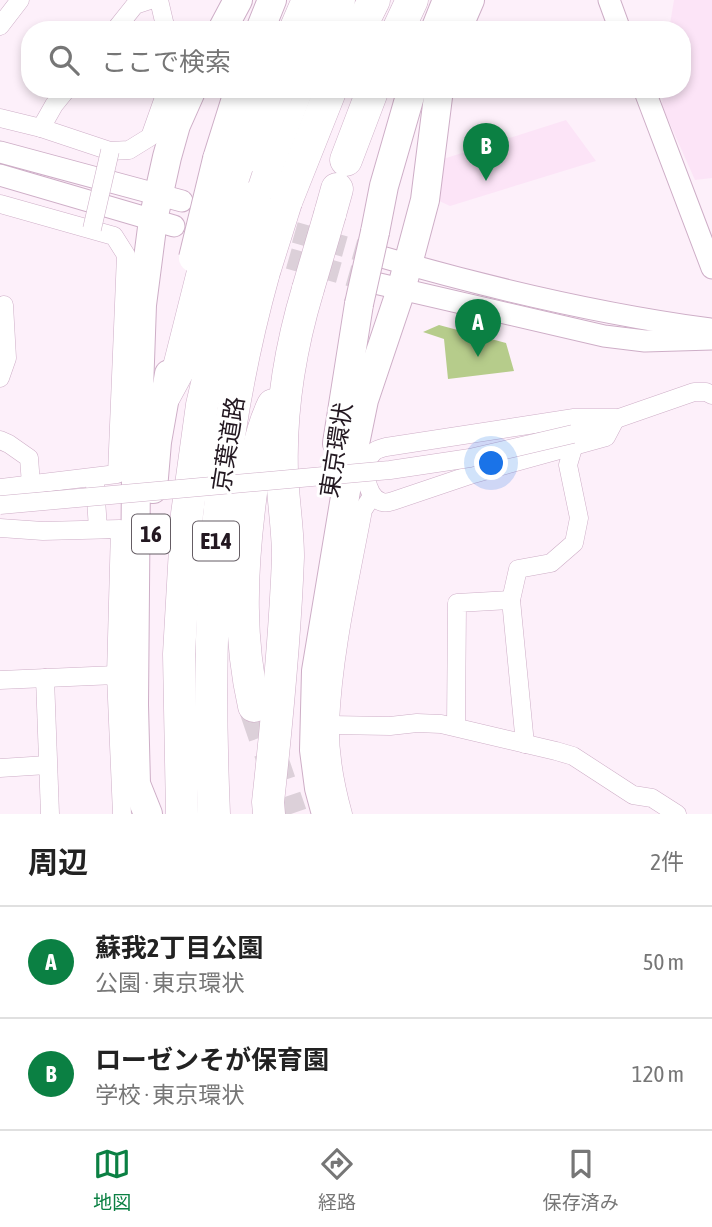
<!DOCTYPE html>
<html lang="ja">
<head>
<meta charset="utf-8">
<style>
	:root { --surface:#fff; --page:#f6f6f6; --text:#222; --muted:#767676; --line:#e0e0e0; --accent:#0b8043 }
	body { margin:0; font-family:"Asap Condensed","Noto Sans JP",sans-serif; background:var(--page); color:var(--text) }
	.you { position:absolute; left:492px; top:464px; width:24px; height:24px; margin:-18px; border:5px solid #fff; border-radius:50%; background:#1a73e8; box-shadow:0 0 0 10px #1a73e833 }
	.badge { display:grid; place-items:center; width:46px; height:46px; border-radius:50%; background:var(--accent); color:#fff; font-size:23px; font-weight:700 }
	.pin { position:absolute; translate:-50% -58px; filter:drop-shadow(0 2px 4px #0008) }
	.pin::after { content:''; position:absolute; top:37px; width:24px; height:21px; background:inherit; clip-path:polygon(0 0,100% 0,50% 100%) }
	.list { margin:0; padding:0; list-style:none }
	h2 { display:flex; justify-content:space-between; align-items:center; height:91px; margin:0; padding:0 28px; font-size:30px }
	h2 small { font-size:23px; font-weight:400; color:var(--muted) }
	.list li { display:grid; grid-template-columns:46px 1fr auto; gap:21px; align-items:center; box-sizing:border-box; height:112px; padding:0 28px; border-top:2px solid var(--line) }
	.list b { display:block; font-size:26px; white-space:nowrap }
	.list p { margin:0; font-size:23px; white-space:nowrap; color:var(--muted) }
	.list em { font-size:23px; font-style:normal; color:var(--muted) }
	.icon { flex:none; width:38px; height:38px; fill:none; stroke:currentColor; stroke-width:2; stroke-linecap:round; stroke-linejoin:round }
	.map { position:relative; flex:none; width:712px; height:814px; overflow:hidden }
	.search { position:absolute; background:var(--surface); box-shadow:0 4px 10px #0003; left:21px; right:21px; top:21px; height:77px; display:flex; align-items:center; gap:18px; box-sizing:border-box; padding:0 24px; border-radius:28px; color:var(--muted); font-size:26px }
	.sheet { height:315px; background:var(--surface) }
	nav { display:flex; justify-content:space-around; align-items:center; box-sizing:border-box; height:98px; border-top:2px solid var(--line); background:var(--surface); font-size:19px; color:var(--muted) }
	nav a { display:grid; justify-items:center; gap:4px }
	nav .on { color:var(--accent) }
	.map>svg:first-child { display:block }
	.built { fill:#fce4f7 }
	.green { fill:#b6cc8b }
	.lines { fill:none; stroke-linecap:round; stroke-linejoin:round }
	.tertiary-tunnel { stroke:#dcd0d9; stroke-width:21; stroke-dasharray:21 10; stroke-linecap:butt }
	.motorway-tunnel { stroke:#dcd0d9; stroke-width:32; stroke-dasharray:32 16; stroke-linecap:butt }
	.minor-casing { stroke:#ceaec7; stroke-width:19 }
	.tertiary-casing { stroke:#ceaec7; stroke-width:23 }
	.trunk-casing { stroke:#ceaec7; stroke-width:30 }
	.motorway-casing { stroke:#ceaec7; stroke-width:33 }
	.minor { stroke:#fff; stroke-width:18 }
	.tertiary { stroke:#fff; stroke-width:21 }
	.trunk { stroke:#fff; stroke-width:28 }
	.motorway { stroke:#fff; stroke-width:32 }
	.minor-bridge-casing { stroke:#ceaec7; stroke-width:19; stroke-linecap:butt }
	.trunk-bridge-casing { stroke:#ceaec7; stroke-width:30; stroke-linecap:butt }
	.motorway-bridge-casing { stroke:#ceaec7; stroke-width:33; stroke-linecap:butt }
	.minor-bridge { stroke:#fff; stroke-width:18 }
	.trunk-bridge { stroke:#fff; stroke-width:28 }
	.motorway-bridge { stroke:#fff; stroke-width:32 }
	.labels { text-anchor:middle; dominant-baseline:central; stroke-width:6; stroke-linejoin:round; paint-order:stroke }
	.shield { fill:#fff; stroke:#655d64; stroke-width:2 }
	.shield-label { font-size:23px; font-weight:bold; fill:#231821 }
	.street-label { font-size:24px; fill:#231821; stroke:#fff }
</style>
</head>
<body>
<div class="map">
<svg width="712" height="814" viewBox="0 0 712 814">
	<rect width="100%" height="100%" fill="#fdf0fa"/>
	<g class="built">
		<path d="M674 0H712V178L695 180 662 106 663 89H682V30H669Z"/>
		<path d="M566 120 596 161 450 206 437 200 443 159Z"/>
	</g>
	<path class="green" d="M439 325 506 343 514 371 448 379 444 339 423 332Z"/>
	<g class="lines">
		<g class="tertiary-tunnel">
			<path d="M265 224 382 257"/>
			<path d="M259 250 375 283"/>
		</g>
		<path class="motorway-tunnel" d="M254 706 291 814"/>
		<defs>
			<g id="minor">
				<path d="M159 0 166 30"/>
				<path d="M0 26 20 0"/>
				<path d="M115 30 135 5 150 0"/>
				<path d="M0 118 41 128 110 151 129 150 150 137 167 89"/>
				<path d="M41 128 54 105 67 89"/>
				<path d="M0 204 114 236 126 255 117 474 0 488"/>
				<path d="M0 378 7 358 4 305"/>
				<path d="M574 418H616L606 437 473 474 393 501C390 502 385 503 382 502 364 497 361 461 375 451 378 449 382 448 386 447Z"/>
				<path d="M573 434 694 392H706L712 395"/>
				<path d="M0 440 9 444 29 458 31 484"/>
				<path d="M95 484 98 529"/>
				<path d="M0 528 43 531 120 529 116 675"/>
				<path d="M45 678 50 814"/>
				<path d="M0 680 116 675 122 814"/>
				<path d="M330 725 390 726 417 723 441 724 556 751 573 756 633 795 652 798 677 814"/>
				<path d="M456 727 457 603 511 600"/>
				<path d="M525 744 511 600 518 569 551 563 574 543 579 518 568 465 573 448"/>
				<path d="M0 768 47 765"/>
				<path d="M343 814C335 785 329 754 330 723 333 652 350 580 363 510L372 496"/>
			</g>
			<g id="tertiary">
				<path d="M609 0 620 30"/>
				<path d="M644 89 712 268"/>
				<path d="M0 152 182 201"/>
				<path d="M0 175 174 226"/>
				<path d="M382 257C489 288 599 314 710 329"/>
				<path d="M375 283 604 336 645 341 712 339"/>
			</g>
			<g id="trunk">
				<path d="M222 30 238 0"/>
				<path d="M260 30 272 0"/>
				<path d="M435 30 447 0"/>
				<path d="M457 30 470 0"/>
				<path d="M217 159 239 89"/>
				<path d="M375 232 384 186 412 89"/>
				<path d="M337 443 359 304"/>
				<path d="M153 489 157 442 169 374"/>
				<path d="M148 814 136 784 134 705 136 474 142 305 153 220 167 157 176 125 192 89"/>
				<path d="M326 814 319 788 314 750 316 671 349 473 364 400 401 290 425 200 439 89"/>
			</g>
			<g id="motorway">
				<path d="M295 30 308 0"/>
				<path d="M324 30 339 0"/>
				<path d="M359 30 374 0"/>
				<path d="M398 30 412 0"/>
				<path d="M346 160 373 89"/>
				<path d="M237 166 270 89"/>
				<path d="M255 197 297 89"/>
				<path d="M286 202 331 89"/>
				<path d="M330 214 337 189"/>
				<path d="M165 395 178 371 206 260"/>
				<path d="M254 706C239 640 241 576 249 509 253 475 258 436 273 405"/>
				<path d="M182 814 179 654 187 514 202 405 235 265"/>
				<path d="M214 814C206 626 213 455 264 272"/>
				<path d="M269 814 268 802C277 720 285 639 288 557 288 529 283 501 282 472 280 409 290 349 308 289"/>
			</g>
		</defs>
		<use href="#minor" class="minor-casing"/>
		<use href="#tertiary" class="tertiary-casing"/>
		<use href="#trunk" class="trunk-casing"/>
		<use href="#motorway" class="motorway-casing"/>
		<use href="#minor" class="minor"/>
		<use href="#tertiary" class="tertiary"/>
		<use href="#trunk" class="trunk"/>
		<use href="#motorway" class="motorway"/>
		<defs>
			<g id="minor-bridge">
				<path d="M92 229 110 151"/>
				<path d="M0 505 390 470 470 458 573 434"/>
			</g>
			<g id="trunk-bridge">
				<path d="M193 258 217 159"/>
				<path d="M359 304 375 232"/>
			</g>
			<g id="motorway-bridge">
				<path d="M206 260 237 166"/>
				<path d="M235 265 255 197"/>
				<path d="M264 272 286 202"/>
				<path d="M308 289 330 214"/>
			</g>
		</defs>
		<use href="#minor-bridge" class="minor-bridge-casing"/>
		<use href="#trunk-bridge" class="trunk-bridge-casing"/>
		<use href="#motorway-bridge" class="motorway-bridge-casing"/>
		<use href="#minor-bridge" class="minor-bridge"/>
		<use href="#trunk-bridge" class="trunk-bridge"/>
		<use href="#motorway-bridge" class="motorway-bridge"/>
	</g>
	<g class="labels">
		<g class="shield">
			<rect x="132" y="514.5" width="38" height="39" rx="5"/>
			<rect x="193" y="521.5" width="46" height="39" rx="5"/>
		</g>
		<g class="shield-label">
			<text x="151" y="534">16</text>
			<text x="216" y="541">E14</text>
		</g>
		<g class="street-label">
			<text transform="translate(228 444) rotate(-81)">京葉道路</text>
			<text transform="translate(336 450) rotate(-81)">東京環状</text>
		</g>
	</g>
</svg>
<div class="you"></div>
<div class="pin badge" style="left:478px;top:357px">A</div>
<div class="pin badge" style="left:486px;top:181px">B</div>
<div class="search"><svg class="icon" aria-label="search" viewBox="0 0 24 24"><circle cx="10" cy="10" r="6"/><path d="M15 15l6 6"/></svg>ここで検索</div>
</div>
<section class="sheet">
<h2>周辺<small>2件</small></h2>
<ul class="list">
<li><span class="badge">A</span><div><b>蘇我2丁目公園</b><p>公園 · 東京環状</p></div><em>50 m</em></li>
<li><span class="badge">B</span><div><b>ローゼンそが保育園</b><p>学校 · 東京環状</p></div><em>120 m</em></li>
</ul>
</section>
<nav>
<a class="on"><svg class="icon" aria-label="map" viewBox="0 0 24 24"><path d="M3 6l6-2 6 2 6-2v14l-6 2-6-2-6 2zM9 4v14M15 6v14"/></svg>地図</a>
<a><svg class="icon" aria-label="directions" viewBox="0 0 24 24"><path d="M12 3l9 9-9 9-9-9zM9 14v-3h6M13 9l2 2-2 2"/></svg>経路</a>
<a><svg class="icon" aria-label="saved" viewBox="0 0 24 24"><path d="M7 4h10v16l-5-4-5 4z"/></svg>保存済み</a>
</nav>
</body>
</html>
